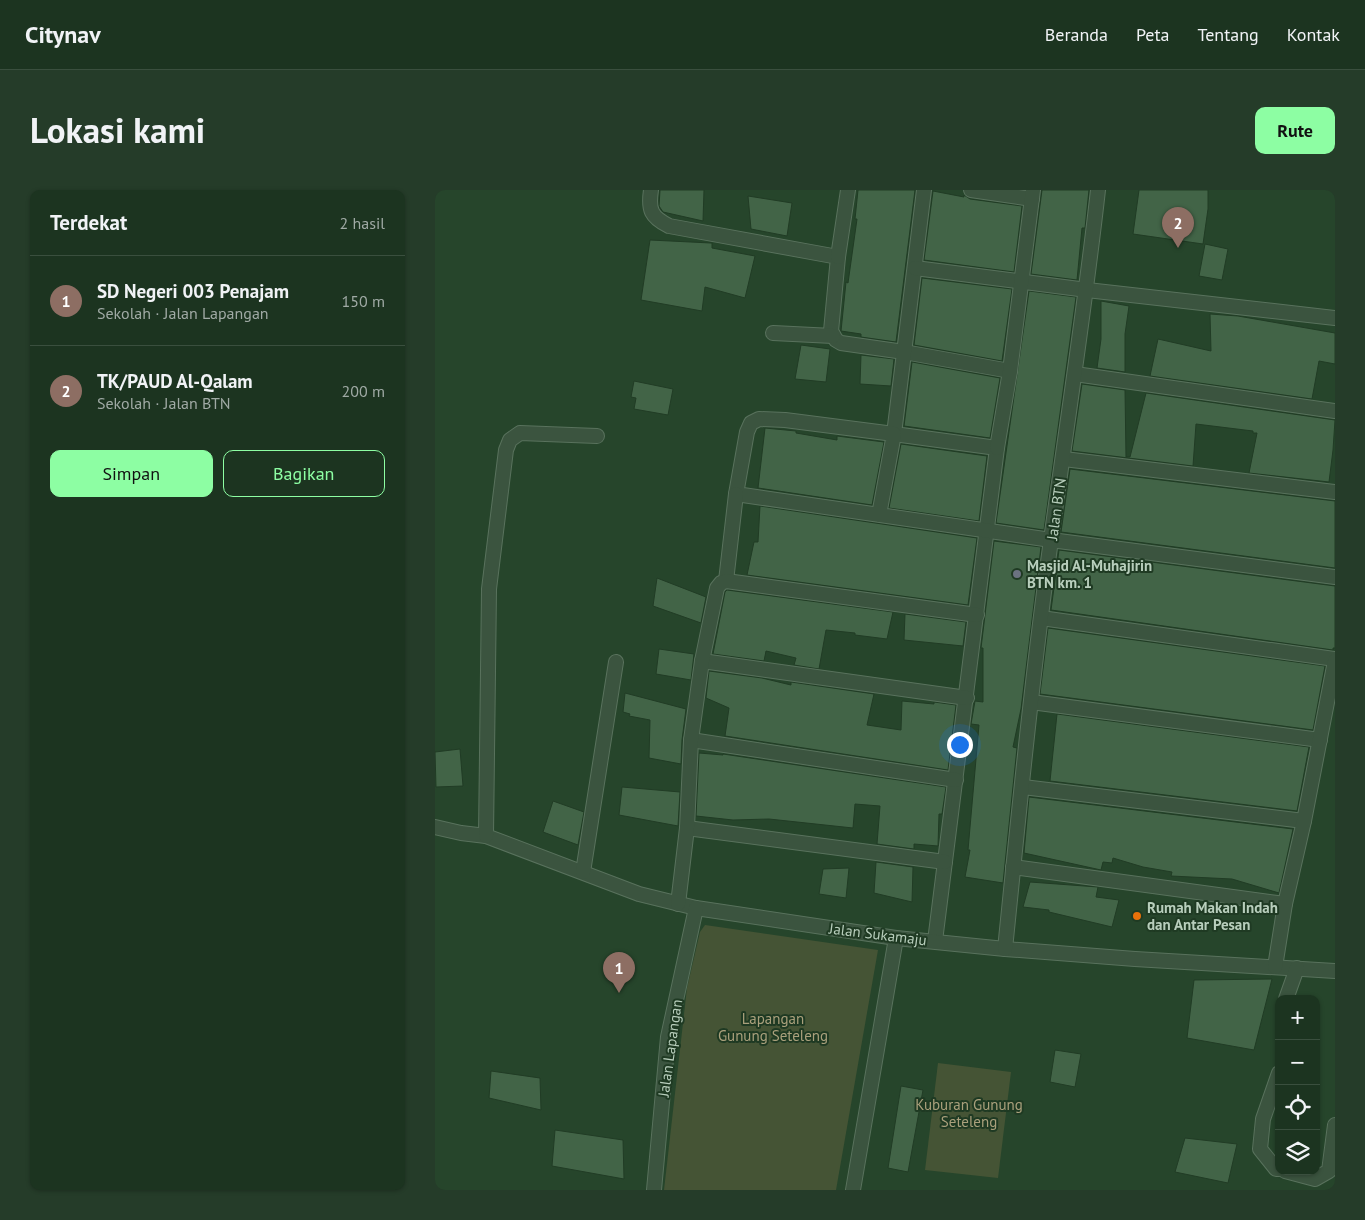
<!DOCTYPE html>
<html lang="id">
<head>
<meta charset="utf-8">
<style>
	:root { --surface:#1c3420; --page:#253c29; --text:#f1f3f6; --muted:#a0aaa5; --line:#3a4f3e; --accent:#8dfea3 }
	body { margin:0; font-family:"PT Sans",sans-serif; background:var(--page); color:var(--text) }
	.controls { position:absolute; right:15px; bottom:15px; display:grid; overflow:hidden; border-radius:10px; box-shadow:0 1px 4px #0004 }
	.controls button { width:45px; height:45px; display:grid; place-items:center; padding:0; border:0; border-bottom:1px solid var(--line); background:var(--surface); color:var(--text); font:25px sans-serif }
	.you { position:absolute; left:524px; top:554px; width:18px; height:18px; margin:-12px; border:4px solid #fff; border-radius:50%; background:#1a73e8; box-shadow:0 0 0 8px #1a73e833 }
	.badge { display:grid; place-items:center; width:32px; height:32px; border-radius:50%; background:var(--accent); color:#fff; font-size:16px; font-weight:700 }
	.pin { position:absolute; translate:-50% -41px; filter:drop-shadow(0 1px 2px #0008) }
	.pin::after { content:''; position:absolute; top:26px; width:18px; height:15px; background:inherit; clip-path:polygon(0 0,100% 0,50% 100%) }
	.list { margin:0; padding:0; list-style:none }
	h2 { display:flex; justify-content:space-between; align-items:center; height:65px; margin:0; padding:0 20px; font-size:21px }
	h2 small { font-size:16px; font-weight:400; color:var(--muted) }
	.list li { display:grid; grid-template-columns:32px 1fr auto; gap:15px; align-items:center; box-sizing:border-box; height:90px; padding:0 20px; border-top:1px solid var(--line) }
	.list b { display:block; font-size:19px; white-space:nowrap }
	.list p { margin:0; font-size:16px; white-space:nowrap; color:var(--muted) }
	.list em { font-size:16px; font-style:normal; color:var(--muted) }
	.actions { display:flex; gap:10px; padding:15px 20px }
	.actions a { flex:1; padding:11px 0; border:1px solid var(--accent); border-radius:10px; text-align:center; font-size:18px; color:var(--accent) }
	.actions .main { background:var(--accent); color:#111 }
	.icon { flex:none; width:28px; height:28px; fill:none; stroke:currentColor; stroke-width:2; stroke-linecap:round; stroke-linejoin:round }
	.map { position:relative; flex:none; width:900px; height:1000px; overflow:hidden; border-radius:10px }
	header { display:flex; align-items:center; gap:30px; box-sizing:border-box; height:70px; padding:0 25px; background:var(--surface); border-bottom:1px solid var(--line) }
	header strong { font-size:24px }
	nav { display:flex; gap:28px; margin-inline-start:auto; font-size:18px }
	.intro { display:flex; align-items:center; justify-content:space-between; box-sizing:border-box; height:120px; padding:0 30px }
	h1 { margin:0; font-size:35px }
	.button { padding:12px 22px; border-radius:10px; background:var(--accent); color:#111; font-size:18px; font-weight:700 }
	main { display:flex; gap:30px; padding:0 30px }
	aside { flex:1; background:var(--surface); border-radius:10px; box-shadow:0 1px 4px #0004 }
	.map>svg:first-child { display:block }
	.green { fill:#455435 }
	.building { fill:#426447; stroke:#213c25 }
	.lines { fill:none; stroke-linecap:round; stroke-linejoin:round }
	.street-casing { stroke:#59725d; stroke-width:16 }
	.street { stroke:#3b543f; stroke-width:14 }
	.worship-dot { fill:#6b7280; stroke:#1f3a23; stroke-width:2 }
	.food-dot { fill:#e8710a; stroke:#1f3a23; stroke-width:2 }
	.labels { text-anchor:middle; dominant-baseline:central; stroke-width:4; stroke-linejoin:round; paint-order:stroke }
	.street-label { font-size:15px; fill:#b8cebc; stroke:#1f3a23 }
	.poi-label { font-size:15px; font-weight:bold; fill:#b8cebc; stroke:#1f3a23; text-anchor:start }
	.park-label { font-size:15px; fill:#aaa07c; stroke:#1f3a23 }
</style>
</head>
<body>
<header>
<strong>Citynav</strong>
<nav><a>Beranda</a><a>Peta</a><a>Tentang</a><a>Kontak</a></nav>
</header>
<div class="intro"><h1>Lokasi kami</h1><a class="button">Rute</a></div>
<main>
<aside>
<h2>Terdekat<small>2 hasil</small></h2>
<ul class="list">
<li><span class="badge" style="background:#8d6e63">1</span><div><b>SD Negeri 003 Penajam</b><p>Sekolah · Jalan Lapangan</p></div><em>150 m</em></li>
<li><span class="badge" style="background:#8d6e63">2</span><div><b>TK/PAUD Al-Qalam</b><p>Sekolah · Jalan BTN</p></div><em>200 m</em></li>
</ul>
<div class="actions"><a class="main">Simpan</a><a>Bagikan</a></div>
</aside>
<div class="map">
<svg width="900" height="1000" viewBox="0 0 900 1000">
	<rect width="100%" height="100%" fill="#26452b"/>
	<g class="green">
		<path d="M270 735 443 760 401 1000H229L252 798 265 742Z"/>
		<path d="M503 873 576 882 563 988 490 980Z"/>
	</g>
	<g class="building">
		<path d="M225 0H269L268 31 228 22 224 16Z"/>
		<path d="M423 0H480L461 152 426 147V144L406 141 411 92 413 93 422 29H420Z"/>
		<path d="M607 0H654L650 38H647L642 90 596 84Z"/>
		<path d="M704 0H773V19L768 54 698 44Z"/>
		<path d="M498 1 529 7V5L535 9 587 16 579 82 489 70Z"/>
		<path d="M313 6 357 13 352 46 316 39Z"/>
		<path d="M215 50 276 53H277V58L320 66 310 108 270 97 267 121 206 110Z"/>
		<path d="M770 54 793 59 787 90 764 86Z"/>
		<path d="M487 88 577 99 567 171 479 155Z"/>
		<path d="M594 101 641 107 609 340 561 333Z"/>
		<path d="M666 111 694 116 690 144V182L662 178 666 149Z"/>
		<path d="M775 124 803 126 900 143V174L884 171 877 209 715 186 723 149 776 161Z"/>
		<path d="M366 155 395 159 391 192 360 189Z"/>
		<path d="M426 165 459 169 456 196 425 194Z"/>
		<path d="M477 172 565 188 555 248 469 236Z"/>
		<path d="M199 191 238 199 233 225 199 219 201 208 196 207Z"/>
		<path d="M647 194 690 200 691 267H695L711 203 900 230 898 260 894 292 814 283 822 243H818V241L761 234 758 276 637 261Z"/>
		<path d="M330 238 361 241V243L402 250V246L449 252 437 315 323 298Z"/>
		<path d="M466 254 552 266 544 331 454 318Z"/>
		<path d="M635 279 900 311V378L626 342Z"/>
		<path d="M325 316 542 348 533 415 312 385 319 352H323Z"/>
		<path d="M559 351 606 357 586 519 578 557 582 558 568 693 530 687 535 660H533L544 535 536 534 540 511 548 512V458H546Z"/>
		<path d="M624 360 900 396V458H898V460L616 420Z"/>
		<path d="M222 388 271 407 266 433 218 416Z"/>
		<path d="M292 400 458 422 452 449 420 445V443L391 440 384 479 359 475 361 468 331 461 329 471 278 464 290 402Z"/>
		<path d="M470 424 531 432 528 456 469 450Z"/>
		<path d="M613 438 890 476 878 540 605 504Z"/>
		<path d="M224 459 259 464 256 490 221 484Z"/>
		<path d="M274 481 327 488 356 495V492L439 504 432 535 466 540 467 511 499 514V512L521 515 513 580 290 546 294 518 271 508Z"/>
		<path d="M190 503 251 519 247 550 246 574 214 568 215 530 194 526 195 524 188 522Z"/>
		<path d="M622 524 874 557 862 621 615 591Z"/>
		<path d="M25 559 28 596 1 597 0 562Z"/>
		<path d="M264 563 288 565V564L511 597 507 624H504L503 656 479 654V659L442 654 445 616 420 614 418 638 334 629 298 630 261 626Z"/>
		<path d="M187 597 245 602 243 636 184 625Z"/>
		<path d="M594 607 858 639 844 703 797 689 736 686 737 682 708 677 678 668 677 673 668 672 666 680 589 663Z"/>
		<path d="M118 611 149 622 143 655 108 642Z"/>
		<path d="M441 672 478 677 477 712 439 703Z"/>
		<path d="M414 678 411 708 384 704 388 679Z"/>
		<path d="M595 692 663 697 661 707 684 710 677 737 614 722V720L588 717Z"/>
		<path d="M837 789 819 860 752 848 759 790Z"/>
		<path d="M620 860 646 864 640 897 615 892Z"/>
		<path d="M56 881 105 888 106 920 54 908Z"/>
		<path d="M466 896 488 900 473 982 453 978Z"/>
		<path d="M120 940 188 950 189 989 117 976Z"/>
		<path d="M750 948 802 954 793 993 740 982Z"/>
	</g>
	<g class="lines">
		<defs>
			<g id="street">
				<path d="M216 0C213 20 216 27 234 36L403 67 396 141 401 150 406 153 469 162 575 181"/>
				<path d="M489 0 459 244 562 258 500 751"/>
				<path d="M536 0 597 9"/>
				<path d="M403 67 413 0"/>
				<path d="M480 78 652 100 900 128"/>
				<path d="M338 143 398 146"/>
				<path d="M640 184 900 221"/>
				<path d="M562 258 575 181 598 0"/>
				<path d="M629 269 900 302"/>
				<path d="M444 325 459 244 350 230 324 229 316 233 312 242 301 304 616 350 900 387"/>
				<path d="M291 391 301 304"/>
				<path d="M606 428 900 469"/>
				<path d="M267 471 532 508"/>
				<path d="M596 512 885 550"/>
				<path d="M256 550 521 590"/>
				<path d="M588 597 869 631"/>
				<path d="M0 637 26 643 51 646 204 704 261 718 461 748 570 759 700 769 900 781"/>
				<path d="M252 638 510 672"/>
				<path d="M51 646 54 399 71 260 75 250 85 243 162 246"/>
				<path d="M578 677 850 714"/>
				<path d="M148 682 181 472"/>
				<path d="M243 714 252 638 256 550 267 471 282 398 286 393 291 391 542 425"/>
				<path d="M570 759C584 622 597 486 616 350 632 233 650 117 663 0"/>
				<path d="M840 777 850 714 869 631 900 471"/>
				<path d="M851 809 862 778"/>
				<path d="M844 883 828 929 825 959 841 979H844"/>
				<path d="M850 981 880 989 894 981 900 935"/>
				<path d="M219 1000 233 847 261 718"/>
				<path d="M418 1000 461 748"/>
			</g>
		</defs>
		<use href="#street" class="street-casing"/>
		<use href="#street" class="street"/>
	</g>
	<circle class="worship-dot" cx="582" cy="384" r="5"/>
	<circle class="food-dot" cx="702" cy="726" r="5"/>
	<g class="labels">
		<g class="street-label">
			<text transform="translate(621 319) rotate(-82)">Jalan BTN</text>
			<text transform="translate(443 744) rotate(7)">Jalan Sukamaju</text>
			<text transform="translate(235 858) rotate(-82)">Jalan Lapangan</text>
		</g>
		<g class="poi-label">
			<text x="592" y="375">Masjid Al-Muhajirin<tspan x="592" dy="17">BTN km. 1</tspan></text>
			<text x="712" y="717">Rumah Makan Indah<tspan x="712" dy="17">dan Antar Pesan</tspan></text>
		</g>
		<g class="park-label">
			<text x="338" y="828">Lapangan<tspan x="338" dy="17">Gunung Seteleng</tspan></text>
			<text x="534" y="914">Kuburan Gunung<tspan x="534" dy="17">Seteleng</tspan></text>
		</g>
	</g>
</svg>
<div class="controls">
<button>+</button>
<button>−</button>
<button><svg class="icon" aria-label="locate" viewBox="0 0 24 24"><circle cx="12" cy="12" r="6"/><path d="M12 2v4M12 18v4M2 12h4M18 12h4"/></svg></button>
<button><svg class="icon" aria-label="layers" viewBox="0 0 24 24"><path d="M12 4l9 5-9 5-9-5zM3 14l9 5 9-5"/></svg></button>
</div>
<div class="you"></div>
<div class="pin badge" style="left:184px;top:803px;background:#8d6e63">1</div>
<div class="pin badge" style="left:743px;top:58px;background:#8d6e63">2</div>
</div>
</main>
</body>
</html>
